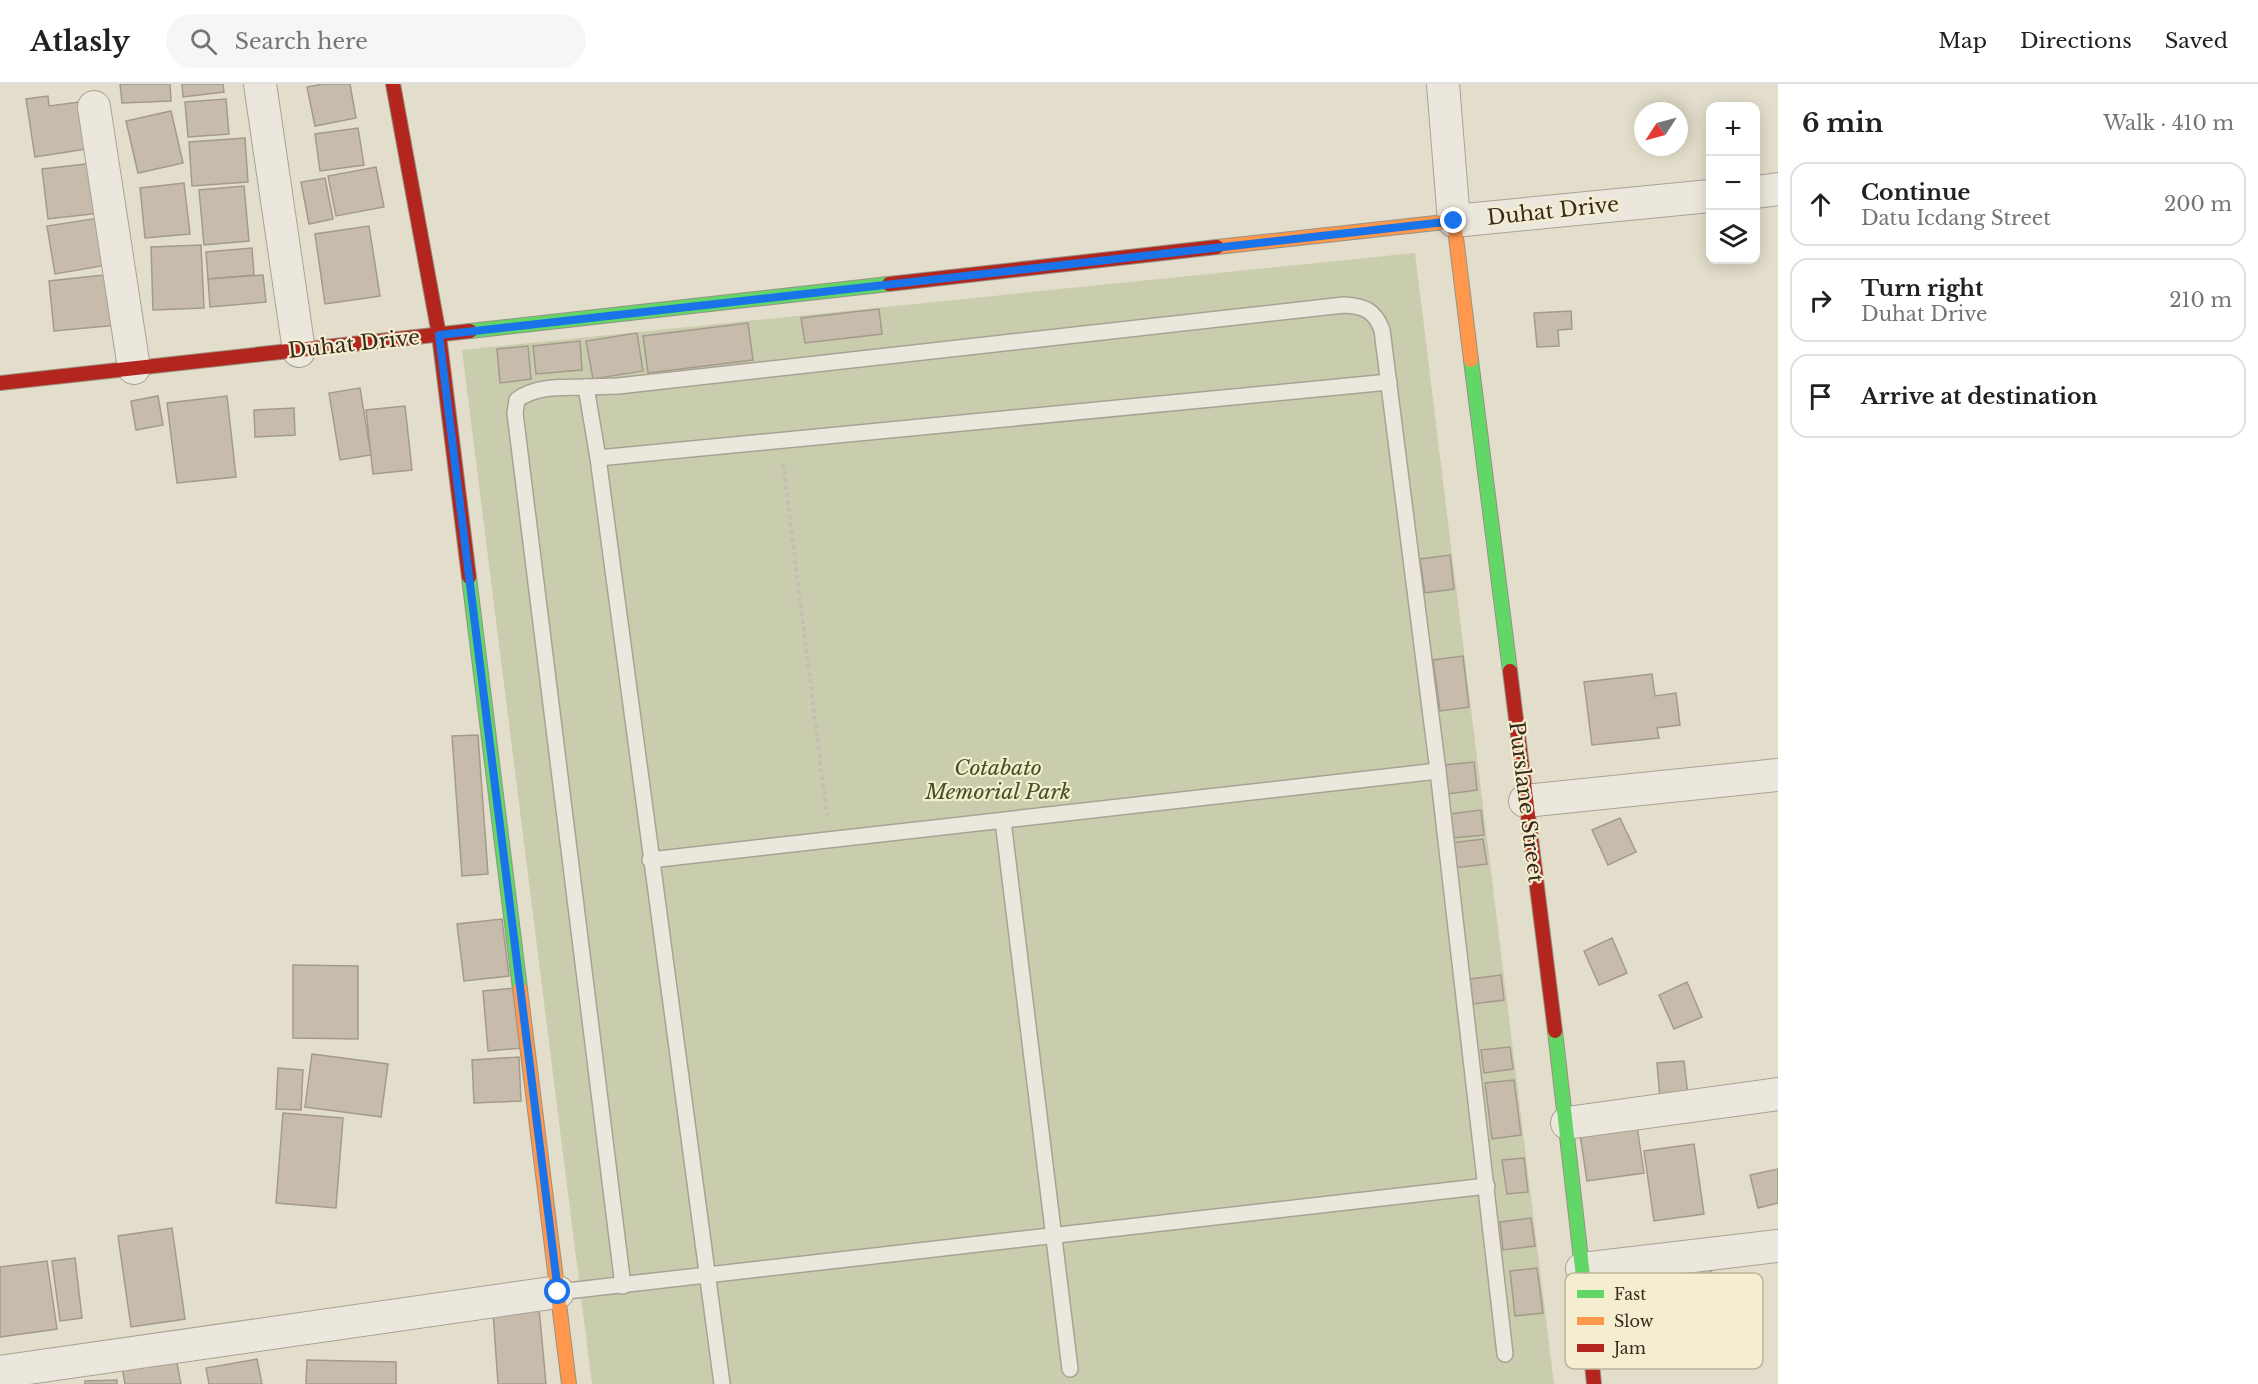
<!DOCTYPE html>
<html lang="en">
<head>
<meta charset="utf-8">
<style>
	:root { --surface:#fff; --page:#f6f6f6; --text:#202124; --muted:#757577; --line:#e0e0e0 }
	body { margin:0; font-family:"Libre Baskerville",serif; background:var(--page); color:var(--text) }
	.controls { position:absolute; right:18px; top:18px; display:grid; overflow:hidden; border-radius:12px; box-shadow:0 3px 15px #0003 }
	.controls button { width:54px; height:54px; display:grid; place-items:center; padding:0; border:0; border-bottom:2px solid var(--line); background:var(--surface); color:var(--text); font:30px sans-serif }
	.compass { position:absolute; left:1634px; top:18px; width:54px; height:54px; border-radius:50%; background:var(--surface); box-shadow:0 3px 15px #0003; rotate:234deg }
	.stop { position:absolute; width:18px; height:18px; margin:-14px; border:4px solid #1a73e8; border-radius:50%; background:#fff }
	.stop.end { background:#1a73e8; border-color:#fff; box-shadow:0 2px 6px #0008 }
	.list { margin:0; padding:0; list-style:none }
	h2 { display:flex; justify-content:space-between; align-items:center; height:78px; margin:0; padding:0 24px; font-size:26px }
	h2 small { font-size:20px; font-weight:400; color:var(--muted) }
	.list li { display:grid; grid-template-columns:39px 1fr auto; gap:18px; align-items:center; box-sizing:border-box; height:84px; margin:0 12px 12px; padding:0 12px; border:2px solid var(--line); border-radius:18px }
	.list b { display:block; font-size:22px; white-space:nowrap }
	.list p { margin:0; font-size:20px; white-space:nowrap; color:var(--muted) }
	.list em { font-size:20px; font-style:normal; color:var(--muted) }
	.icon { flex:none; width:33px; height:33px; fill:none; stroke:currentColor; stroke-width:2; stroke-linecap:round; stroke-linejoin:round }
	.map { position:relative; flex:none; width:1778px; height:1300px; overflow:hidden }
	header { display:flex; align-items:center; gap:36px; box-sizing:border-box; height:84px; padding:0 30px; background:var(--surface); border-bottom:2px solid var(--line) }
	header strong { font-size:28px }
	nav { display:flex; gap:33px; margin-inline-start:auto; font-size:21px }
	.search { width:420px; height:54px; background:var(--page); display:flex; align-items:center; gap:15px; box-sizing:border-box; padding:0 21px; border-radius:33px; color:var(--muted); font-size:22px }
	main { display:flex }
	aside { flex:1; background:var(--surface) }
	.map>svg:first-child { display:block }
	.cemetery { fill:#cacdad }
	.building { fill:#c7bcac; stroke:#a39a8b; stroke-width:1.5 }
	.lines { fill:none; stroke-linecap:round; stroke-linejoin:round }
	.lane-casing { stroke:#a8a295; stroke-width:18 }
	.street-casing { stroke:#a8a295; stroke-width:34 }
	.fast-casing { stroke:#989284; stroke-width:16 }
	.slow-casing { stroke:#989284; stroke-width:16 }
	.jam-casing { stroke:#989284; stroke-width:16 }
	.path { stroke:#c3bfb3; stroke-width:4; stroke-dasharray:4.5 3; stroke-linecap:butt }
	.lane { stroke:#ebe7dc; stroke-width:15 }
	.street { stroke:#ebe7dc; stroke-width:32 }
	.fast { stroke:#63d668; stroke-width:14 }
	.slow { stroke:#ff974d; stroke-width:14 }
	.jam { stroke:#b3261e; stroke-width:14 }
	.route { stroke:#1a73e8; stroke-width:8 }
	.labels { text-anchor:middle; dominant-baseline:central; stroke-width:4.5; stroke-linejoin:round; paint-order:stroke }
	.street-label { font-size:21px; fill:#362b1d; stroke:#f5edd0 }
	.park-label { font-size:21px; font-style:italic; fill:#425224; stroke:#f5edd0 }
	.key { fill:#f5edd0; stroke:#bcb39a; stroke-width:1.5 }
	.key-label { font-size:16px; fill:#362b1d }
</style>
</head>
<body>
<header>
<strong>Atlasly</strong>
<div class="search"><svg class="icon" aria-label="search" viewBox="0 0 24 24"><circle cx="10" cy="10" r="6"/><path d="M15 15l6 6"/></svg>Search here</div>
<nav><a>Map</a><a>Directions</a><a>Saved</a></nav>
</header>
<main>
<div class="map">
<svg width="1778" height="1300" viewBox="0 0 1778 1300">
	<rect width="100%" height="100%" fill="#e3decb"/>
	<path class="cemetery" d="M1415 169 1554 1300H592L462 266Z"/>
	<g class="building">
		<path d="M120 0H170L171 17 122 19Z"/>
		<path d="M182 0H223L224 8 183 13Z"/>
		<path d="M323 0H350L356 34 315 42 307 3Z"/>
		<path d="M48 12 49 22 79 18 86 65 35 73 26 15Z"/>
		<path d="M226 15 229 50 188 53 185 18Z"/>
		<path d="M171 27 183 79 138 89 126 37Z"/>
		<path d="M358 44 364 81 320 87 315 50Z"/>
		<path d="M245 54 248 98 192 102 189 58Z"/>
		<path d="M94 79 100 129 48 135 42 85Z"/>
		<path d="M376 83 384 123 336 132 328 92Z"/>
		<path d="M325 94 333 135 309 140 301 98Z"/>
		<path d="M184 99 190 150 145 154 140 104Z"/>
		<path d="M244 102 249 157 204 161 199 106Z"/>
		<path d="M105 133 113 180 55 190 47 142Z"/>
		<path d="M369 142 380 212 325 220 315 150Z"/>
		<path d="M201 161 204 224 153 226 151 163Z"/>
		<path d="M252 164 254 191 208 195 206 168Z"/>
		<path d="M113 190 118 241 54 247 49 197Z"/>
		<path d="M263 191 266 218 210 223 208 195Z"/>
		<path d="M879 225 882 250 805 259 801 234Z"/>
		<path d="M1571 227 1572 245 1558 246 1559 262 1537 263 1534 229Z"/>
		<path d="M748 239 753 276 648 289 643 252Z"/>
		<path d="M637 249 643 287 593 295 586 257Z"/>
		<path d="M580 257 582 286 536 290 533 262Z"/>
		<path d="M528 262 531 295 500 299 497 265Z"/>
		<path d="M360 304 371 371 340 376 329 309Z"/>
		<path d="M158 312 163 341 136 346 131 317Z"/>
		<path d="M227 312 236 393 177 399 167 319Z"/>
		<path d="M405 322 412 386 373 390 366 326Z"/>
		<path d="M294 324 295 351 255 353 254 326Z"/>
		<path d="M1450 471 1454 505 1425 509 1420 475Z"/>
		<path d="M1463 572 1469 623 1440 627 1433 576Z"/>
		<path d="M1652 590 1655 612 1676 609 1680 641 1657 644 1659 654 1592 661 1584 598Z"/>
		<path d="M478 651 488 790 462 792 452 652Z"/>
		<path d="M1474 678 1477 706 1448 710 1444 681Z"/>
		<path d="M1481 726 1484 751 1453 754 1449 730Z"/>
		<path d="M1620 734 1636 768 1608 781 1592 746Z"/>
		<path d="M1483 755 1487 780 1454 784 1451 759Z"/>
		<path d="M502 835 509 892 464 897 457 840Z"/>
		<path d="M1612 854 1627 889 1599 901 1584 867Z"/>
		<path d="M293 881 358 882V955L293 954Z"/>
		<path d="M1501 891 1504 916 1473 920 1470 895Z"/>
		<path d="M1687 898 1702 933 1674 945 1659 911Z"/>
		<path d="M517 904 522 964 488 967 483 907Z"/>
		<path d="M1510 963 1513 985 1484 989 1481 966Z"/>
		<path d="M312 970 388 980 381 1033 305 1023Z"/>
		<path d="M519 973 521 1017 474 1019 472 976Z"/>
		<path d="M1684 977 1688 1011 1660 1014 1657 979Z"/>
		<path d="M278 984 303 986 301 1026 276 1025Z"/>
		<path d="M1514 996 1521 1051 1492 1055 1485 999Z"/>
		<path d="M283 1029 343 1034 336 1124 276 1119Z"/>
		<path d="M1636 1036 1644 1089 1587 1097 1579 1044Z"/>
		<path d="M1694 1060 1704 1130 1654 1137 1644 1067Z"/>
		<path d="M1524 1074 1528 1108 1507 1110 1502 1076Z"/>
		<path d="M1778 1085V1119L1758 1124 1750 1091Z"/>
		<path d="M1531 1134 1535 1162 1503 1166 1500 1138Z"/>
		<path d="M172 1144 185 1235 131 1243 118 1152Z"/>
		<path d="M75 1174 82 1234 60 1237 52 1177Z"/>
		<path d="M47 1177 57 1245 0 1253V1183Z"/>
		<path d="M1710 1177 1715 1212 1675 1217 1670 1182Z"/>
		<path d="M1537 1184 1543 1229 1515 1232 1510 1187Z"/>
		<path d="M539 1224 546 1300H498L493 1228Z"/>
		<path d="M175 1269 181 1300H125L121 1278Z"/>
		<path d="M257 1275 262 1300H209L206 1284Z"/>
		<path d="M307 1276 396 1278V1300H306Z"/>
		<path d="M117 1296V1300H85V1297Z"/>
	</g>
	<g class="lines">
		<defs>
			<g id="lane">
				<path d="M586 303C563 304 536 301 517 316L515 329 623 1202"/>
				<path d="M598 374 1389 298"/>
				<path d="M1003 737 1070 1285"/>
				<path d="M650 776 1438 687"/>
				<path d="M558 1208 1487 1102"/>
				<path d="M722 1300 598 374 586 303 618 302 1344 221C1365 222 1375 227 1382 246L1438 687 1505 1270"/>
			</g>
			<g id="street">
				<path d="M260 0 299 267"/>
				<path d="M1443 0 1454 137 1710 112"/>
				<path d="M94 23 134 284"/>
				<path d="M1756 108 1778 105"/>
				<path d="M1525 717 1778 691"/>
				<path d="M1567 1039 1778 1010"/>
				<path d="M1582 1185 1778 1162"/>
				<path d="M0 1288 558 1208"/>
			</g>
			<g id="fast">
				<path d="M470 247 889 200"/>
				<path d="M1471 276 1510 587"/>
				<path d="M469 493 520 905"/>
				<path d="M1555 947 1585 1210"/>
			</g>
			<g id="slow">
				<path d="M1217 163 1454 137 1471 276"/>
				<path d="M520 905 569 1300"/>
			</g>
			<g id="jam">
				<path d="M393 0 439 251 469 493"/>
				<path d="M889 200 1217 163"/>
				<path d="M0 299 470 247"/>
				<path d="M1510 587 1555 947"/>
				<path d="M1585 1210 1594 1300"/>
			</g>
		</defs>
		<use href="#lane" class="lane-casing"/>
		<use href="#street" class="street-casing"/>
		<use href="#fast" class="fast-casing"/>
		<use href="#slow" class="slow-casing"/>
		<use href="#jam" class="jam-casing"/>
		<path class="path" d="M783 379 827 732"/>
		<use href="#lane" class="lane"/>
		<use href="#street" class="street"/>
		<use href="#fast" class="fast"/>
		<use href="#slow" class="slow"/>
		<use href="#jam" class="jam"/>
	</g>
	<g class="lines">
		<path class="route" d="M558 1208 439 251 1454 137"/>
	</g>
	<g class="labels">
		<g class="street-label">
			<text transform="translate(1553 127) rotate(-6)">Duhat Drive</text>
			<text transform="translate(354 260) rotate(-6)">Duhat Drive</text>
			<text transform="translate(1526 718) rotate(83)">Purslane Street</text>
		</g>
		<g class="park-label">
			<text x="998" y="684">Cotabato<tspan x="998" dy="24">Memorial Park</tspan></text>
		</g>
	</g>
	<rect x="1565" y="1189" width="198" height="96" rx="9" class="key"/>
	<rect x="1577" y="1206" width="27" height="8" fill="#63d668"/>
	<rect x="1577" y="1233" width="27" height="8" fill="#ff974d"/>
	<rect x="1577" y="1260" width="27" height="8" fill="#b3261e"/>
	<g class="key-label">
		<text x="1614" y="1216">Fast</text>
		<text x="1614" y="1243">Slow</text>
		<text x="1614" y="1270">Jam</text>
	</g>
</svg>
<div class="controls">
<button>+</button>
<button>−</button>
<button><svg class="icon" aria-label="layers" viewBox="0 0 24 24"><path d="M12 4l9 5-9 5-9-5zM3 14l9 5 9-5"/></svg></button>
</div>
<svg class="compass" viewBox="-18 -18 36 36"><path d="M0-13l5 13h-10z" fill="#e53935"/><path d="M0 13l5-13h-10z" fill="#757577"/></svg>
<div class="stop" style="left:558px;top:1208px"></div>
<div class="stop end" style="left:1454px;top:137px"></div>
</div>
<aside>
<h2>6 min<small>Walk · 410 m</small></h2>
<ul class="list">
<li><svg class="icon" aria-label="ahead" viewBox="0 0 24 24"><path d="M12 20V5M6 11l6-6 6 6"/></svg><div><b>Continue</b><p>Datu Icdang Street</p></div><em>200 m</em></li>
<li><svg class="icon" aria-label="right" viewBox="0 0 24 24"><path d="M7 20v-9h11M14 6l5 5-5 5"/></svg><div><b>Turn right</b><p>Duhat Drive</p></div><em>210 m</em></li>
<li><svg class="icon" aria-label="arrive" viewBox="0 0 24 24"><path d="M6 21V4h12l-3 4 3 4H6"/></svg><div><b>Arrive at destination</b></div></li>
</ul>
</aside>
</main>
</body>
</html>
